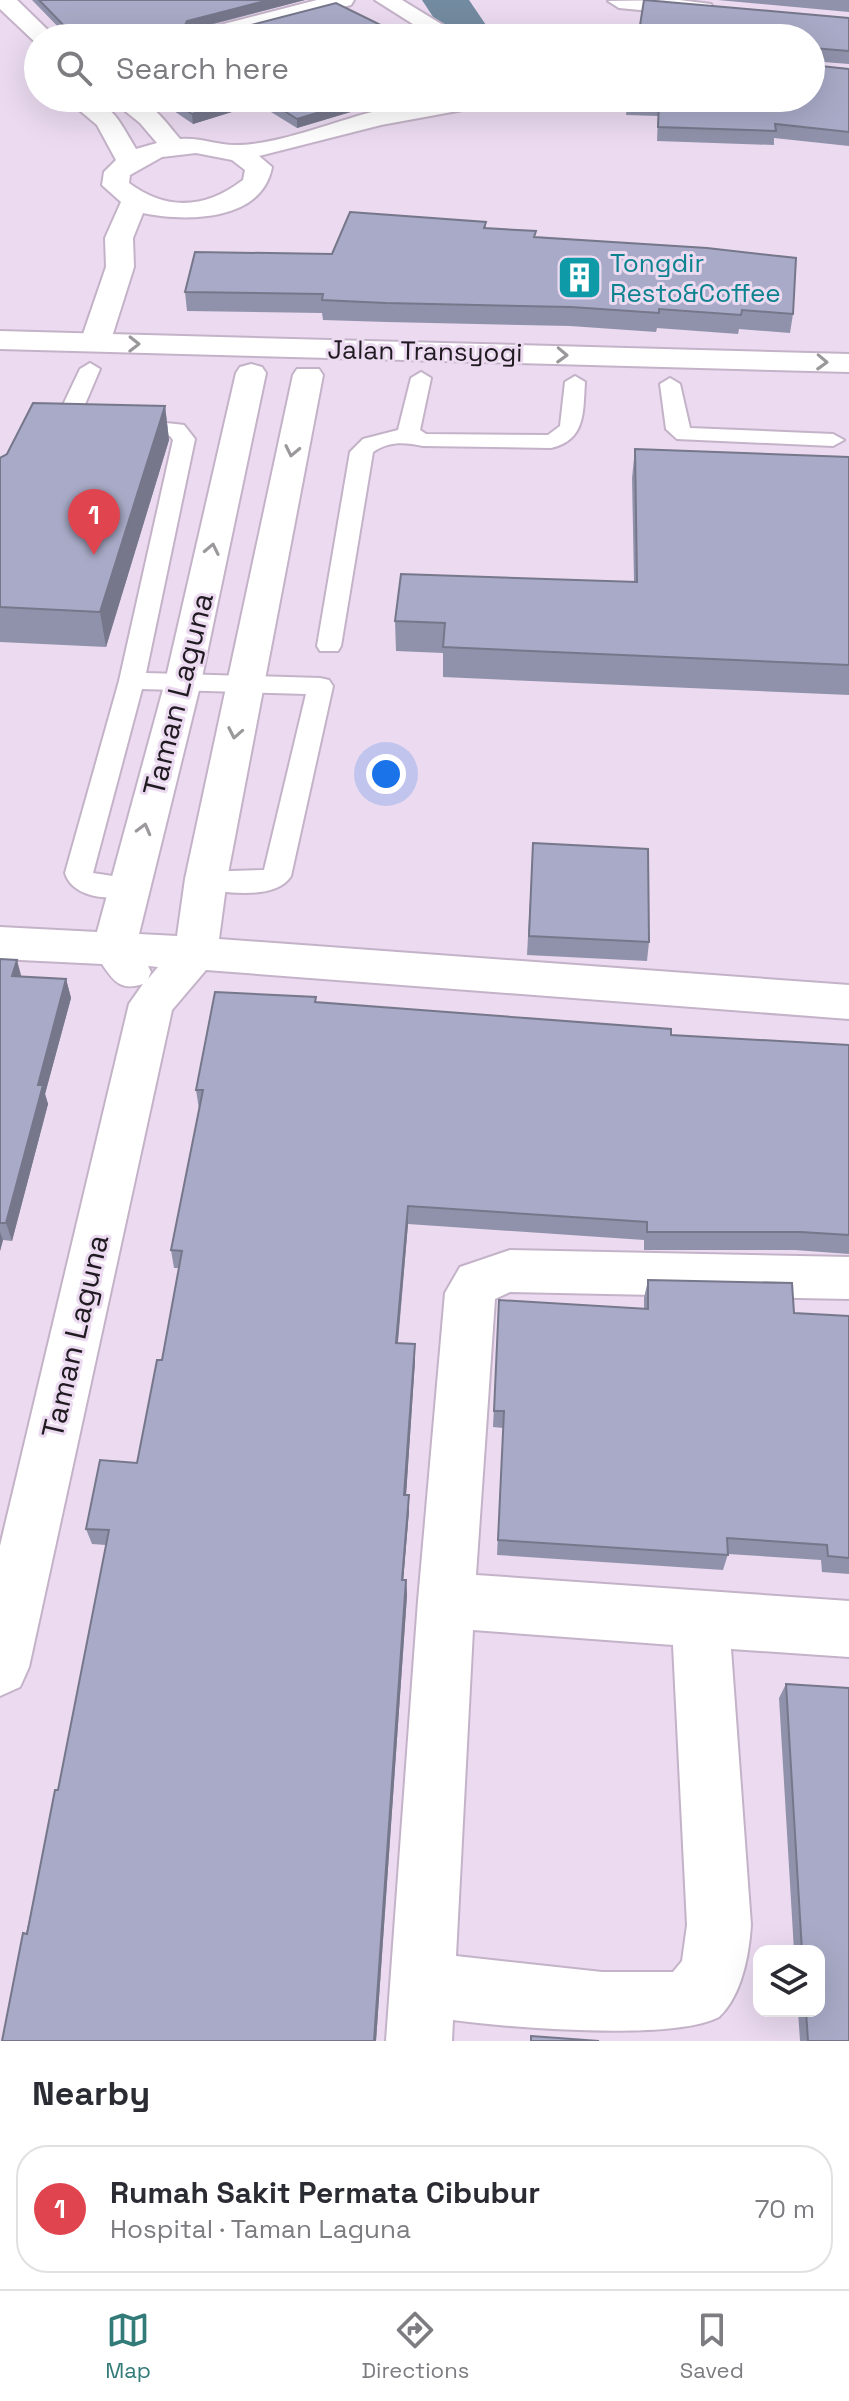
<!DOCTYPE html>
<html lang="en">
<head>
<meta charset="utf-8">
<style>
	:root { --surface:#fff; --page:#f7f7f7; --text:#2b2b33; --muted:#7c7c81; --line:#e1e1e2; --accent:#337b78 }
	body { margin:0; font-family:"Space Grotesk",sans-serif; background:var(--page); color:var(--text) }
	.controls { position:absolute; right:24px; bottom:24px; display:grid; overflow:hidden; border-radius:16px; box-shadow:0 8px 32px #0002 }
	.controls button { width:72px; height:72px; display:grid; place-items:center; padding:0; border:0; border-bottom:2px solid var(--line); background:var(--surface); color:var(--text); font:40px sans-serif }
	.you { position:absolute; left:386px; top:774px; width:28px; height:28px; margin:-20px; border:6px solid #fff; border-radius:50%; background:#1a73e8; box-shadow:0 0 0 12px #1a73e833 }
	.badge { display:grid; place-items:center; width:52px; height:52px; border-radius:50%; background:var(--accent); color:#fff; font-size:26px; font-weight:700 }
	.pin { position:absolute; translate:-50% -66px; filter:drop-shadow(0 2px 4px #0008) }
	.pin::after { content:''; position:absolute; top:42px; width:28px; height:24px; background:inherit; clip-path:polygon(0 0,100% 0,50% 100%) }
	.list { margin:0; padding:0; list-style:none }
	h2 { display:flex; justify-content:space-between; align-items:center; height:104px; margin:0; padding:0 32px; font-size:34px }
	h2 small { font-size:26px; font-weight:400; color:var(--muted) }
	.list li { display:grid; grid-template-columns:52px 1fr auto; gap:24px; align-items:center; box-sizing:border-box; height:128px; margin:0 16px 16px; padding:0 16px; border:2px solid var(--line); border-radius:32px }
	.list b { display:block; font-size:30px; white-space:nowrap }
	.list p { margin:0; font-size:26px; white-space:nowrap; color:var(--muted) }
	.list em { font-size:26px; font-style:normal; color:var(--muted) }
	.icon { flex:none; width:44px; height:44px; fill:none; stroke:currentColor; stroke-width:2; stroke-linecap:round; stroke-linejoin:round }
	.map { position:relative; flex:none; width:849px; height:2041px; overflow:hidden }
	.search { position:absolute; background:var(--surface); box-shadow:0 8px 32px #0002; left:24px; right:24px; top:24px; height:88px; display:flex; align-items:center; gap:20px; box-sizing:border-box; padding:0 28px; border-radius:44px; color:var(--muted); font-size:30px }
	.sheet { height:248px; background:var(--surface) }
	nav { display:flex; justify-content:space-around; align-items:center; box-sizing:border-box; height:112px; border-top:2px solid var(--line); background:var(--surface); font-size:22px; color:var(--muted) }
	nav a { display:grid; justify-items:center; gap:4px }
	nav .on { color:var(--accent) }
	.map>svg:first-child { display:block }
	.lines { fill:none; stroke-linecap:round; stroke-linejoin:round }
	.river { fill:#738ba0; fill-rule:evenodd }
	.service-casing { stroke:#c4b3c8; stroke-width:4 }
	.minor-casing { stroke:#c4b3c8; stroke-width:4 }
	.trunk-casing { stroke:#c4b3c8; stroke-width:4 }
	.service { fill:#fff; fill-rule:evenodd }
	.minor { fill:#fff; fill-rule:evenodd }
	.trunk { fill:#fff; fill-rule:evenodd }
	.wall { fill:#9092ab }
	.shaded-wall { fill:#76778b }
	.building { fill:#a8aac7; stroke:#76778b; stroke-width:2 }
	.oneway { stroke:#9b989b }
	.labels { text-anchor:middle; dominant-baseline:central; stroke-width:6; stroke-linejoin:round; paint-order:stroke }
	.far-culture-label { font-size:26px; fill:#0d838f; stroke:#ebdaf0; text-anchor:start }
	.far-street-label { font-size:26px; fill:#201a21; stroke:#ebdaf0 }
	.street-label { font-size:30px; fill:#201a21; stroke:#ebdaf0 }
</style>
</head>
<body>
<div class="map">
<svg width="849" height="2041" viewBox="0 0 849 2041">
	<rect width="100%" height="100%" fill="#ebdaf0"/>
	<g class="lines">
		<path class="river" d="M422 0H469L486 25 479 35 457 38 445 35Z"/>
		<defs>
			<g id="service">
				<path d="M90 363 100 369 83 409 84 415 176 424 184 425 195 439 146 673 320 678 329 680 333 686 291 876C276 901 220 893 196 886L192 879 196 872 264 870 306 694 142 689 93 873 139 880 143 887 139 894C116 901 73 900 65 873L119 681 173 440 170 436 67 425 61 409 80 369Z"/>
				<path d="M421 372 431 378 420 430 426 434 548 435 560 426 565 382 575 376 585 382C583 412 586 440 551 448L423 446C405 442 389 441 373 452L341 646 338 651H320L317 646 350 452 363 439 398 430 411 378Z"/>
				<path d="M670 378 680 384 690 428 833 434 844 440 833 446 677 439 666 429 660 384Z"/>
			</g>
			<g id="minor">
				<path d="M0 0H17L56 38H38L36 43 0 9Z"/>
				<path d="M317 0H354L351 5 224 38H185L189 33Z"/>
				<path d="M375 0H402L464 38H435Z"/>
				<path d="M679 0 711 4 714 9 703 16 619 8 608 1Z"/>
				<path d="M65 98C110 98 114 112 136 149L157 143 140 123 109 98C150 98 155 109 180 139 200 137 216 145 235 145 276 145 328 124 368 113 412 101 457 98 502 98L490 105 381 125 259 156 272 167C262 222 185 222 143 213L133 238 134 267 110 343 105 349H85L80 343 106 267 105 238 121 202 102 185 104 172 116 160 97 125ZM196 153 232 160 245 170 243 180C205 209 167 211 129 183L130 175 162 157Z"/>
				<path d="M251 364 262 367 266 373 201 682 139 934 177 936 185 879 293 375 297 369H319L323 375 227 879 219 939 849 985V1019L206 970 172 1010 29 1667 20 1687 0 1696V1546L129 1004 143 984C121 991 114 982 102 964L0 959V927L97 932 165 682 236 373 240 367ZM148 966 158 967 148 979 151 972Z"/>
				<path d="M510 1250 849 1257V1299L510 1292 495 1299 476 1575 849 1601V1657L731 1649 751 1925C749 1955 742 1995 719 2017 674 2041 513 2028 453 2020L452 2041H386L418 1601 445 1293 460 1267ZM473 1630 673 1645 687 1925 682 1961 673 1972H602L456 1956Z"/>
			</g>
			<path id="trunk" d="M0 331 849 354V372L0 349Z"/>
		</defs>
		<use href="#service" class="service-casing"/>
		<use href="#minor" class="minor-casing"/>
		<use href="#trunk" class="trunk-casing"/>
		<use href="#service" class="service"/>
		<use href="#minor" class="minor"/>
		<use href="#trunk" class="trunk"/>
	</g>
	<g class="wall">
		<path d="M32 0H305L188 31 407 38H69Z"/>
		<path d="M718 0H849V12Z"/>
		<path d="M849 18V64L811 61V38Z"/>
		<path d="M849 69V146L774 138V145L657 141 658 116 626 115 628 98Z"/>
		<path d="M155 98H425L389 105 384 102 297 128 258 104 193 124Z"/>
		<path d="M486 222V228L535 237 793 314 790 333 739 329 738 334 657 328 656 332 570 326 387 322 323 320 322 313 187 311 185 292 332 254Z"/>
		<path d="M165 406 169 440 106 647 0 642V458Z"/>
		<path d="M635 449 849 457V695L443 677V653L396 651 395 621 634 581 632 478Z"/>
		<path d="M533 843 649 942 647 961 527 955Z"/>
		<path d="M0 959 21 977 66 979 71 998 45 1094 48 1104 12 1241 3 1240 0 1251Z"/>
		<path d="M316 1002 671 1035 849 1045V1254L795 1250H644V1240L408 1224 398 1343 415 1344V1361L406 1495 409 1511 403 1580H406L407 1595 376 2041H2L58 1790 106 1545 92 1544 86 1529 137 1463 162 1360 179 1268H174L171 1250 199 1109 196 1090Z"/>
		<path d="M648 1280 794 1313 849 1316V1574L822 1572 821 1560 728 1554 723 1570 497 1555 503 1428 493 1427 499 1300 644 1309V1298Z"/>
		<path d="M786 1684 849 2041H800L798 2011H819V1951H794L779 1698Z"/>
	</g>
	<g class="shaded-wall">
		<path d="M269 0H305L188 30 184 38 182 31 187 21Z"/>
		<path d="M244 98H257L258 104 193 124 192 114Z"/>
		<path d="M366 98H384V102L297 128V119Z"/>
		<path d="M389 98H425L389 105Z"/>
		<path d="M165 406 169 440 106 647 100 612Z"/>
		<path d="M17 960 22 979 12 976Z"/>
		<path d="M66 979 71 998 45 1094 48 1104 12 1241 6 1223 38 1085Z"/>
		<path d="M408 1206V1224L396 1360V1343Z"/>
		<path d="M0 1232 3 1240 0 1251Z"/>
		<path d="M415 1344V1361L405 1511 404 1495Z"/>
		<path d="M409 1495V1511L402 1595V1580Z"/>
		<path d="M406 1580 407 1595 376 2041H374Z"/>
	</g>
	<g class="building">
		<path d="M39 0H269L187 21 182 31 224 32 336 3 407 38H79L72 34Z"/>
		<path d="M644 0 849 18V51L813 48 811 64V38H638Z"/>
		<path d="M811 65 849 69V132L775 124 776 131 658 127 659 102 627 101 628 98H811Z"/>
		<path d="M168 98H244L192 114Z"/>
		<path d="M264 98H366L297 119Z"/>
		<path d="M350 212 486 222 484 228 536 231 534 237 707 248 796 258 793 314 742 310 741 315 659 309V313L571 307 386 303 322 300 323 294 185 292 195 252 332 254Z"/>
		<path d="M33 403 165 406 100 612 0 607V458L7 454Z"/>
		<path d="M635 449 849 457V665L443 647 445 623 395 621 401 574 637 582Z"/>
		<path d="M533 843 648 849 649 942 529 936Z"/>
		<path d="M0 959 17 960 12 976 66 979 38 1085H43L6 1223H0Z"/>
		<path d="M215 992 316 997 315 1002 671 1029V1035L849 1045V1235L801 1232H647V1222L408 1206 396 1343 415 1344 404 1495H409L402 1580H406L374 2041H2L23 1933 27 1934 55 1790H58L109 1530 86 1529 100 1460 137 1463 157 1360H162L182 1251 171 1250 203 1090H196Z"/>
		<path d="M648 1280 792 1283 794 1313 849 1316V1558L828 1556 827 1545 727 1538 728 1555 498 1540 504 1411H494L499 1300 648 1309Z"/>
		<path d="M786 1684 849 1688V2041H808L806 2011H819V1951H802Z"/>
		<path d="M531 2036 599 2041H531Z"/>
	</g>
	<defs><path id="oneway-chevron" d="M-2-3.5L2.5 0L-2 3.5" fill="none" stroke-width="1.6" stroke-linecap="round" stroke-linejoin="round" transform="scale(2)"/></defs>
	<g class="oneway">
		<use href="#oneway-chevron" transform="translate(134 344) rotate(1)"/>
		<use href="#oneway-chevron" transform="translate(562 355) rotate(2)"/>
		<use href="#oneway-chevron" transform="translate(822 362) rotate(2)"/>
		<use href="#oneway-chevron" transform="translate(292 451) rotate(102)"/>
		<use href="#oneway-chevron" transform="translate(212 549) rotate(-78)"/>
		<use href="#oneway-chevron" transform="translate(235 733) rotate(101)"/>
		<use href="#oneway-chevron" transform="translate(144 829) rotate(-75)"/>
	</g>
	<defs>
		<symbol id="building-square" viewBox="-11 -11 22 22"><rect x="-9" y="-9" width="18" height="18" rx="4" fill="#0f9aa8" stroke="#ebdaf0"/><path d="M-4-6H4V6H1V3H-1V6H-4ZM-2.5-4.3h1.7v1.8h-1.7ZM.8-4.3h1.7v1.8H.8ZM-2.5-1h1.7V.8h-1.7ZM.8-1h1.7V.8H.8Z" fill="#fff"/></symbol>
	</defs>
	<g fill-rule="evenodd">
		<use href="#building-square" x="554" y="252" width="51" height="51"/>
	</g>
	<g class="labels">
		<g class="far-culture-label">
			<text x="610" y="263">Tongdir<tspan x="610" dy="30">Resto&amp;Coffee</tspan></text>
		</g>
		<g class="far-street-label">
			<text transform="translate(425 351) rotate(1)">Jalan Transyogi</text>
		</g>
		<g class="street-label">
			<text transform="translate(178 694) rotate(-76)">Taman Laguna</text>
			<text transform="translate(75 1336) rotate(-77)">Taman Laguna</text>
		</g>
	</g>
</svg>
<div class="controls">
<button><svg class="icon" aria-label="layers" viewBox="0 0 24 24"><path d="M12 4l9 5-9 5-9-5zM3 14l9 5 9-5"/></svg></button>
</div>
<div class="you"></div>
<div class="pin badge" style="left:94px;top:555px;background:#e0444e">1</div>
<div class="search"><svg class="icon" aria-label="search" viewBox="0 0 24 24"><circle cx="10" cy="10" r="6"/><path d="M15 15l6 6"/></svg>Search here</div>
</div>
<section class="sheet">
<h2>Nearby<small></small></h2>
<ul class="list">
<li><span class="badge" style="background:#e0444e">1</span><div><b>Rumah Sakit Permata Cibubur</b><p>Hospital · Taman Laguna</p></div><em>70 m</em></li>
</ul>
</section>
<nav>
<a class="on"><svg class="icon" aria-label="map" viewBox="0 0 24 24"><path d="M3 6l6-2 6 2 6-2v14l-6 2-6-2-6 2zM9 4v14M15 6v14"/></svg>Map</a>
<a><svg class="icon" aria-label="directions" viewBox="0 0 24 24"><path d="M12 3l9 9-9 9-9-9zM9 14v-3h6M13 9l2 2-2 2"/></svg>Directions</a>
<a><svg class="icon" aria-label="saved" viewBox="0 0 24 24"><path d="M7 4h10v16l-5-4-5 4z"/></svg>Saved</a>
</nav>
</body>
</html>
